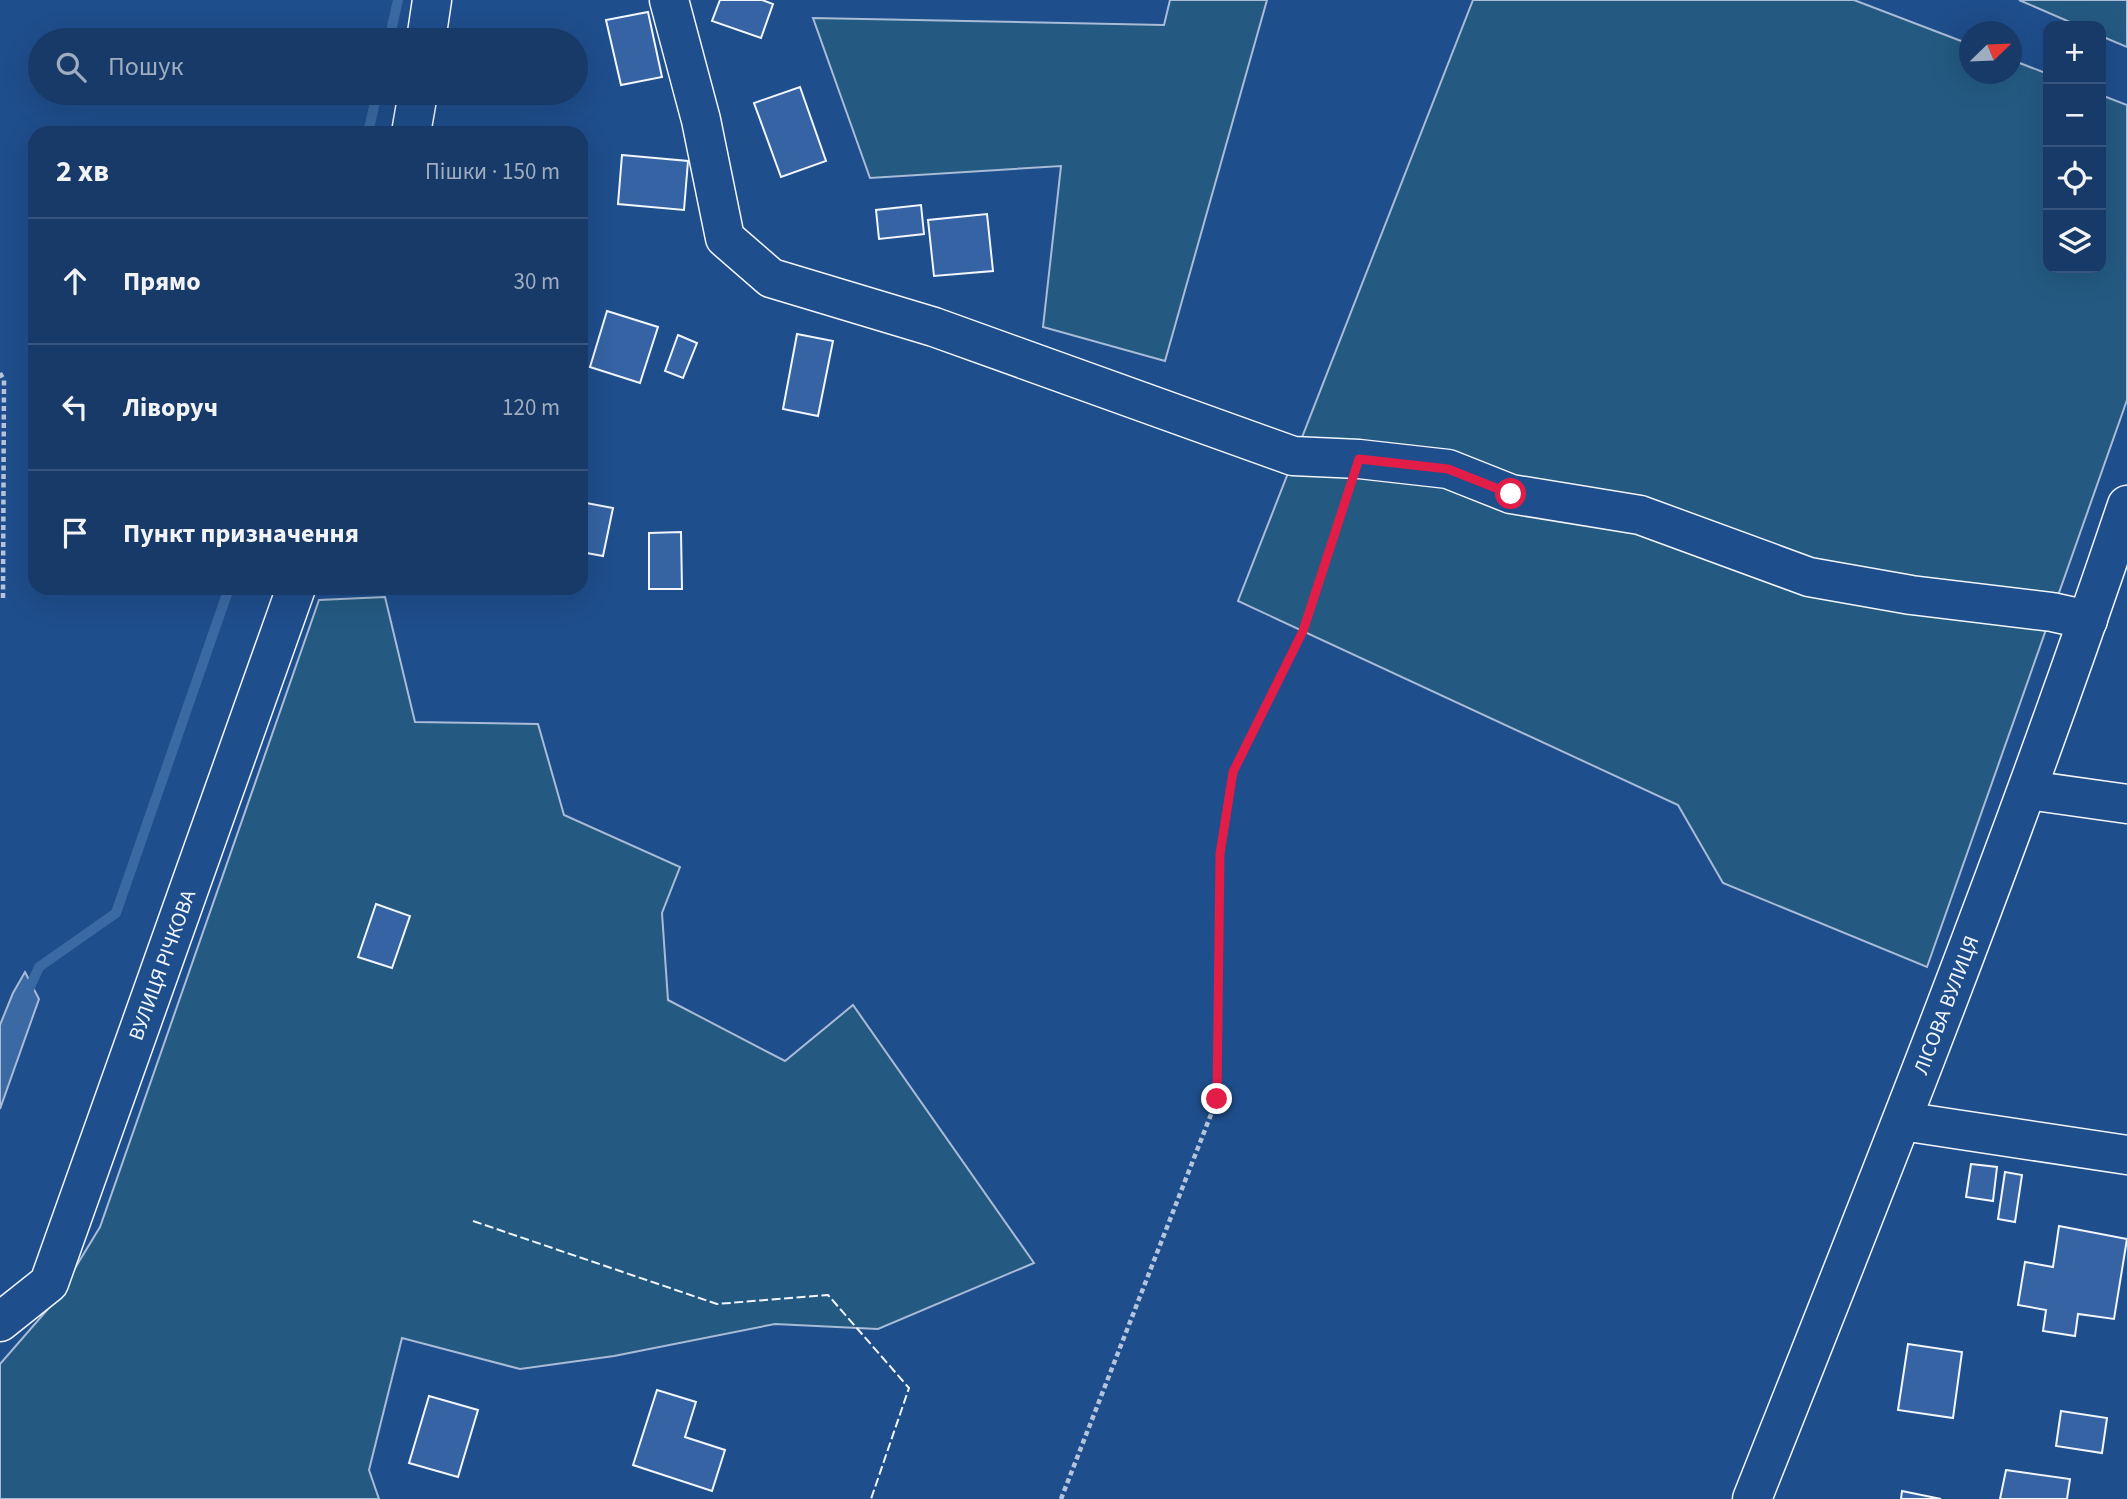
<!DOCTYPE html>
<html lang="uk">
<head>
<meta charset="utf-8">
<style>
	:root { --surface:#173a69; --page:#244571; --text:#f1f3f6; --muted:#9eadc0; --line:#36547d }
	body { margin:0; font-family:"Source Sans 3",sans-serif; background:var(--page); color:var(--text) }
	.controls { position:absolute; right:21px; top:21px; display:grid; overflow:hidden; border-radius:14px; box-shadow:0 7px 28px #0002 }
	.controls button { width:63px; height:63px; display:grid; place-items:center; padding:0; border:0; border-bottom:2px solid var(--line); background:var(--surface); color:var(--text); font:35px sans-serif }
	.compass { position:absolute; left:1959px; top:21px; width:63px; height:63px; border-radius:50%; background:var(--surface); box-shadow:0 7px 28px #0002; rotate:67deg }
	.stop { position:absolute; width:21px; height:21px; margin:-16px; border:5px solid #e11d48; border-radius:50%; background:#fff }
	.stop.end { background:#e11d48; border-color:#fff; box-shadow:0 2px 7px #0008 }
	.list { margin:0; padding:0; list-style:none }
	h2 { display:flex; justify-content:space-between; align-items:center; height:91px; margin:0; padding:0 28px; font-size:30px }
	h2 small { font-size:23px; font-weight:400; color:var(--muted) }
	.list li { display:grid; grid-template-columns:46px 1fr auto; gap:21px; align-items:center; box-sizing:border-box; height:126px; padding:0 28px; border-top:2px solid var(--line) }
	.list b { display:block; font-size:26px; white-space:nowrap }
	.list em { font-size:23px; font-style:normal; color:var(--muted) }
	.icon { flex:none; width:38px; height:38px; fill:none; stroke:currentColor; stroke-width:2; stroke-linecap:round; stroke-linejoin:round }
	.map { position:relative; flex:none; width:2127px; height:1499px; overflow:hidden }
	.search { position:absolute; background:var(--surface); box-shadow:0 7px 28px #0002; left:28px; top:28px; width:560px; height:77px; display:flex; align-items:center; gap:18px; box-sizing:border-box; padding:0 24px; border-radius:38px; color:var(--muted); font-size:26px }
	.panel { position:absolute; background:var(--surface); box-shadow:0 7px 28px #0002; left:28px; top:126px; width:560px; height:469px; border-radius:21px }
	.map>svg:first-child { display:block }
	.green { fill:#245a82; stroke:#a8bbd7; stroke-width:2 }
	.water { fill:#3b69a3; stroke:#a8bbd7; stroke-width:2 }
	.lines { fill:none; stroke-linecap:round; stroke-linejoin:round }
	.stream { stroke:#3b69a3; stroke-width:10 }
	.building { fill:#3563a3; stroke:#f2f6ff; stroke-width:2 }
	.minor-casing { stroke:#f2f6ff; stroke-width:41 }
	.path { stroke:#b3c4dc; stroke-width:4.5; stroke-dasharray:5 3.5; stroke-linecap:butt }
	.minor { stroke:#1f4e8c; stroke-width:38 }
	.fence { stroke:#f2f6ff; stroke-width:2; stroke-dasharray:9 3.5; stroke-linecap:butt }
	.route { stroke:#e11d48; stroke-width:9 }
	.labels { text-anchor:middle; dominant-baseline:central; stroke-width:5; stroke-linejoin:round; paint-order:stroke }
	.street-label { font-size:21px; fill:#f2f6ff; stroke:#1f4e8c }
</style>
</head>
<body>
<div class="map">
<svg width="2127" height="1499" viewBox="0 0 2127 1499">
	<rect width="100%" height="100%" fill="#1f4e8c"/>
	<g class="green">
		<path d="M1170 0H1267L1165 361 1043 327 1061 166 870 178 813 18 1164 25Z"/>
		<path d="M1473 0H1854L1969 44V74H2011L2012 60 2048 74V268H2101V95L2127 105V400L1927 967 1723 883 1678 805 1238 601Z"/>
		<path d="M2019 0H2127V47L2101 36V26H2079Z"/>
		<path d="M385 597 415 722 538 724 564 815 680 867 662 913 668 1000 785 1061 853 1005 1034 1263 878 1329 775 1324 614 1356 520 1369 402 1338 369 1470 379 1499H0V1364L55 1301 100 1227 319 600Z"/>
	</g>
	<path class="water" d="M25 972 39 999 0 1109V1025L13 993Z"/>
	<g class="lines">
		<g class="stream">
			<path d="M389 40 398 0"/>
			<path d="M368 133 377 93"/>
			<path d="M26 996 39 967 116 913 229 588"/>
		</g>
	</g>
	<g class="building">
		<path d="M720 0H762L773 4 761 38 712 21Z"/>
		<path d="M648 12 662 77 621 85 606 20Z"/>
		<path d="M800 87 826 161 781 177 754 103Z"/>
		<path d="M622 155 688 161 684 210 618 204Z"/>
		<path d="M581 170H584L587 219H581Z"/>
		<path d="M921 205 924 234 879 239 876 210Z"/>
		<path d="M987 214 993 271 934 276 928 220Z"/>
		<path d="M607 311 658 327 640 383 590 367Z"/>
		<path d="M797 334 833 341 818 416 783 409Z"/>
		<path d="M678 335 697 343 683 378 665 371Z"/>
		<path d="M581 502 613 508 603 556 581 552Z"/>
		<path d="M681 532 682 589H649V533Z"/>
		<path d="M376 904 410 916 392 968 358 957Z"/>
		<path d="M1971 1164 1997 1167 1993 1201 1966 1197Z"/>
		<path d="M2005 1172 2022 1175 2015 1222 1998 1219Z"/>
		<path d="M2059 1226 2127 1239 2114 1319 2078 1314 2075 1336 2043 1331 2046 1310 2018 1305 2025 1262 2053 1267Z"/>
		<path d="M1908 1344 1962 1352 1953 1418 1898 1410Z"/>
		<path d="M657 1390 696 1402 685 1437 725 1450 712 1491 633 1465Z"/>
		<path d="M429 1396 478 1410 458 1477 409 1463Z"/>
		<path d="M2061 1411 2107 1418 2102 1453 2056 1446Z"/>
		<path d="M2006 1470 2070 1479 2067 1499H2000Z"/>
		<path d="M1902 1491 1941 1499H1901Z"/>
	</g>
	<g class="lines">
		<defs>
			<g id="minor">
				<path d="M669 0 701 120 725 238 771 278 934 327 1293 456 1359 459 1448 469 1511 494 1640 515 1809 577 1911 595 2052 612 2088 620"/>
				<path d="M426 40 432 0"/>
				<path d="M411 133 418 93"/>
				<path d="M2028 790 2127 804"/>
				<path d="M1902 1121 2127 1155"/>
				<path d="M0 1322 49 1283 296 588"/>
				<path d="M1752 1499C1883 1170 2014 841 2127 505"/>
			</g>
		</defs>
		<use href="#minor" class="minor-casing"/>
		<g class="path">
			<path d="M0 373 4 380 3 599"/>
			<path d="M1061 1499 1217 1099 1220 854 1232 772 1303 631 1347 496"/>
		</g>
		<use href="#minor" class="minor"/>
		<path class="fence" d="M473 1221 717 1304 828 1295 909 1388 871 1499"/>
	</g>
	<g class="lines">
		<path class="route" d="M1217 1099 1220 854 1233 772 1303 631 1359 459 1448 469 1511 494"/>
	</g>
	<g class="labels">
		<g class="street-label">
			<text transform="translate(162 965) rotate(-70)">ВУЛИЦЯ РІЧКОВА</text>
			<text transform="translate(1946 1005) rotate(-69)">ЛІСОВА ВУЛИЦЯ</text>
		</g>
	</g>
</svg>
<div class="controls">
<button>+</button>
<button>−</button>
<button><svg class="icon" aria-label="locate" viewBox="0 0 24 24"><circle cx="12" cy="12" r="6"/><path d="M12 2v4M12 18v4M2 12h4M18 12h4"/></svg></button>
<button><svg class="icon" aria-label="layers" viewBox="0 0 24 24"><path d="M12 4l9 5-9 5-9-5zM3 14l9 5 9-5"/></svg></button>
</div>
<svg class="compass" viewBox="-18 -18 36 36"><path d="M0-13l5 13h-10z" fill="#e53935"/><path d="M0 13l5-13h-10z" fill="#9eadc0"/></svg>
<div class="stop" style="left:1511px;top:494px"></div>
<div class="stop end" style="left:1217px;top:1099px"></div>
<div class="search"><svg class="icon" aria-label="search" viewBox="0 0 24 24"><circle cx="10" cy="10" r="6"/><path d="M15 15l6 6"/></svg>Пошук</div>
<section class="panel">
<h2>2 хв<small>Пішки · 150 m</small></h2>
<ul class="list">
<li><svg class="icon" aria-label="ahead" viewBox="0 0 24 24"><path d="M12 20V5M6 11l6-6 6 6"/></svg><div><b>Прямо</b></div><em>30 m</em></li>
<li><svg class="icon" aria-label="left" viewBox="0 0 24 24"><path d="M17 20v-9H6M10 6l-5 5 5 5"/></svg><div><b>Ліворуч</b></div><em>120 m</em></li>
<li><svg class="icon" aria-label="arrive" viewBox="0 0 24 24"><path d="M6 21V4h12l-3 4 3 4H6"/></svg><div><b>Пункт призначення</b></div></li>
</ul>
</section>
</div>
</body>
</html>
